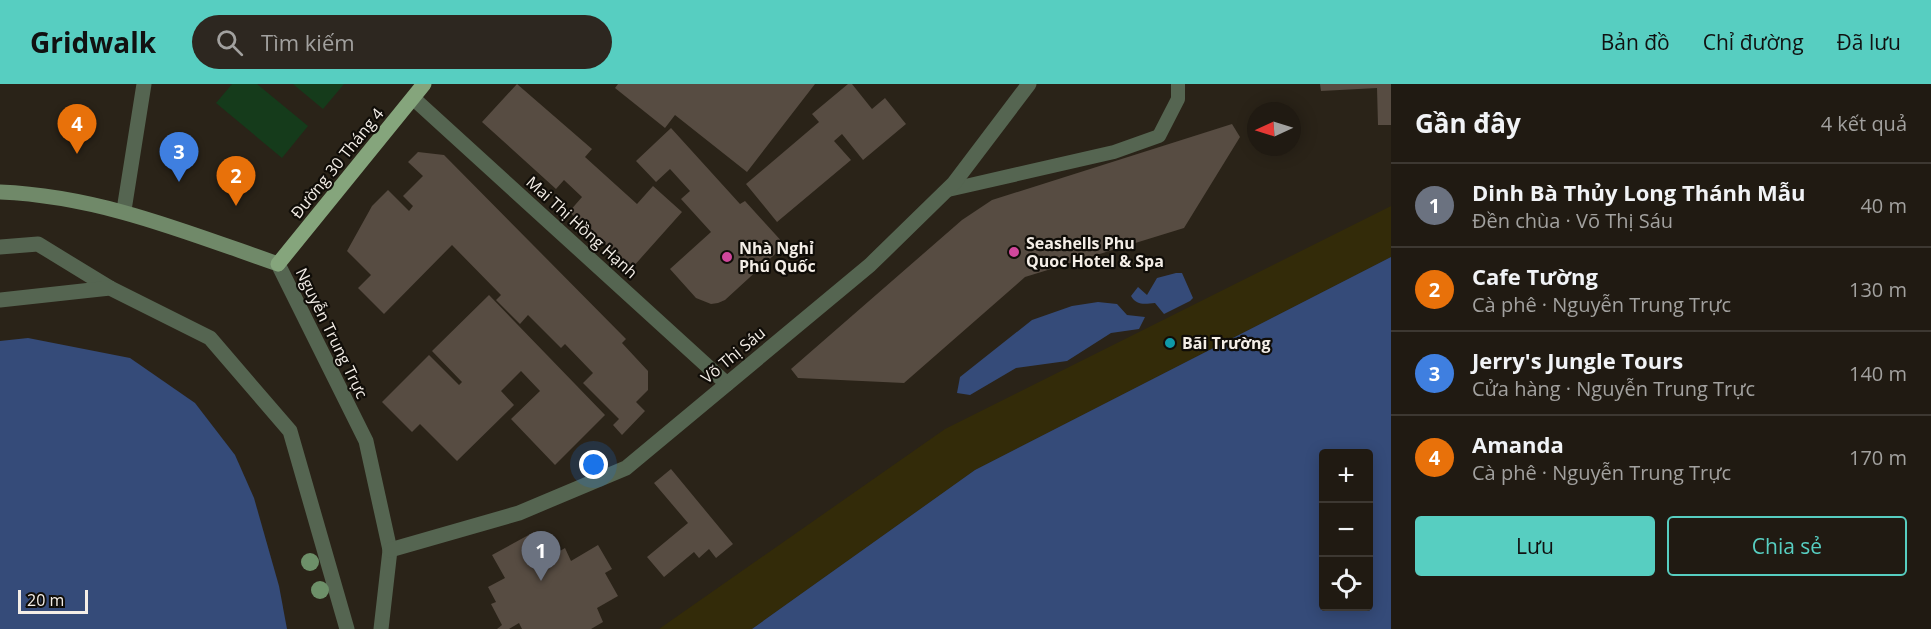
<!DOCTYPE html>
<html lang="vi">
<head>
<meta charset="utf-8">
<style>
	:root { --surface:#201a12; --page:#2d2720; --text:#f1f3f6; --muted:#a2a19f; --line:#3d3832; --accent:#57cec1 }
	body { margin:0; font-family:"Open Sans",sans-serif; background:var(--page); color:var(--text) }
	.controls { position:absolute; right:18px; bottom:18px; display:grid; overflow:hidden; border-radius:6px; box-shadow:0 3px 15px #0003 }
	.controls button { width:54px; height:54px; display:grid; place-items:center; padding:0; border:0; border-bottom:2px solid var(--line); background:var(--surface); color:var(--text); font:30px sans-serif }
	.compass { position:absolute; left:1247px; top:18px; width:54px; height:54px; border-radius:50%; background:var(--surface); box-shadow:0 3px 15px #0003; rotate:266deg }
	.scale { position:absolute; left:18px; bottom:15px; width:70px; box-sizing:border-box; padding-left:6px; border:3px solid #f4eee7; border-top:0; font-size:16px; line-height:21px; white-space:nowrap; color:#f4eee7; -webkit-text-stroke:4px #100d08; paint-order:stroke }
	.you { position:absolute; left:594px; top:381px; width:21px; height:21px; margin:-15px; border:4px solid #fff; border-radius:50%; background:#1a73e8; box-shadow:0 0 0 9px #1a73e833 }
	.badge { display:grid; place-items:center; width:39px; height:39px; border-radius:50%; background:var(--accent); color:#fff; font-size:20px; font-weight:700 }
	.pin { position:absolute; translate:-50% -50px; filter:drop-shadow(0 2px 3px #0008) }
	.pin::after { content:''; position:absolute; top:32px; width:21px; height:18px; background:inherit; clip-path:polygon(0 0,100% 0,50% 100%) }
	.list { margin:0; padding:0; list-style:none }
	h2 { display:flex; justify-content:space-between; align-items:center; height:78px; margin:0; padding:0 24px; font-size:26px }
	h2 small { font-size:20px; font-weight:400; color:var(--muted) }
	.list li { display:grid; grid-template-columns:39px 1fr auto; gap:18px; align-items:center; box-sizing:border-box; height:84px; padding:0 24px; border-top:2px solid var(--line) }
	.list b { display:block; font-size:22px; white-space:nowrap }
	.list p { margin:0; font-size:20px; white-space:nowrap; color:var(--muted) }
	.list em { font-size:20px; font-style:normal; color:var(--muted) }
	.actions { display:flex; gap:12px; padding:18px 24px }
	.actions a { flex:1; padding:14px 0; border:2px solid var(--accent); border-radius:6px; text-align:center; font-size:21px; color:var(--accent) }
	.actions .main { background:var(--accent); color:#111 }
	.icon { flex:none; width:33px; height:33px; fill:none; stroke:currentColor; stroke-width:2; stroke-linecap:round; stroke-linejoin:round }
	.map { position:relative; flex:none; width:1391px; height:545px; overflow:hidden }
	header { display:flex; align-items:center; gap:36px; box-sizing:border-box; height:84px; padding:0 30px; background:var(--accent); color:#111 }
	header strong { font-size:28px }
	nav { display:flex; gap:33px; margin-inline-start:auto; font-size:21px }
	.search { width:420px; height:54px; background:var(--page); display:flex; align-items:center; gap:15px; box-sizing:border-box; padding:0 21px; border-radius:33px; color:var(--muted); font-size:22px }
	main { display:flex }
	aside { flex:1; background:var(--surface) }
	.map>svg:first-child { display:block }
	.green { fill:#153b1b }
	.sand { fill:#332b09 }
	.water { fill:#354b79; fill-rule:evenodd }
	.building { fill:#574c42 }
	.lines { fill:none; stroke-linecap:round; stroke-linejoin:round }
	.lane { stroke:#556551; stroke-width:14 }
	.street { stroke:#556551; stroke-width:15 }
	.secondary { stroke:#708969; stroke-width:15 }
	.primary { stroke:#85a57c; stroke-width:15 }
	.tree { fill:#6d9069 }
	.hotel-dot { fill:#d1479c; stroke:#100d08; stroke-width:2 }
	.culture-dot { fill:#0f9aa8; stroke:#100d08; stroke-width:2 }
	.labels { text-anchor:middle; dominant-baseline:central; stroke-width:4.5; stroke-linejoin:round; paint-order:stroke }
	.street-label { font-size:16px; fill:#f4eee7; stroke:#100d08 }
	.poi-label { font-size:16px; font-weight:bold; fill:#f4eee7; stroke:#100d08; text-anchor:start }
</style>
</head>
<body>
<header>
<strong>Gridwalk</strong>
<div class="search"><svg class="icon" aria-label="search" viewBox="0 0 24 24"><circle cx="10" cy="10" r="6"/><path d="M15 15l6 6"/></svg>Tìm kiếm</div>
<nav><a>Bản đồ</a><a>Chỉ đường</a><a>Đã lưu</a></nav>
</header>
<main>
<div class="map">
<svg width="1391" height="545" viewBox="0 0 1391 545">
	<rect width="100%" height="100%" fill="#2a2318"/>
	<g class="green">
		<path d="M232 0H257L308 42 282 74 216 19Z"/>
		<path d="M293 0H344L323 25Z"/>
	</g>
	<path class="sand" d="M1391 122V173L975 386 752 545H659L945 345Z"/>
	<g class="water">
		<path d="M1391 173V545H752L975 386ZM1324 370H1368V522H1324Z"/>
		<path d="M1176 189H1182L1193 214 1190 217 1164 230 1155 219C1145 220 1137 222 1131 212L1138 203 1147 211 1157 194Z"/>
		<path d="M1098 218 1117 220 1127 231 1145 233 1139 245 1111 249 1067 277 1016 284 970 311 957 309 960 293 1032 236 1072 222Z"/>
		<path d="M28 254 130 274 195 319 235 371 254 414 279 502 287 545H0V257Z"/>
	</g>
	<g class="building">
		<path d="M517 0 592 65 585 73 637 120 653 102 682 128 632 184 569 128 582 113 564 96 556 105 482 38Z"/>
		<path d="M618 0H815L747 88 675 31 665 44 615 4Z"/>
		<path d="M848 0H852L872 25 885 14 906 40 863 76 842 50 834 57 851 76 777 138 746 100 819 38 812 30Z"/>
		<path d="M1320 0H1391V41H1378L1377 4 1321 7Z"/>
		<path d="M1232 40 1240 53 1184 144 1025 193 904 299 798 294 791 285 962 136 992 116Z"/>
		<path d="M671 44 740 120 745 117 785 161 725 216 718 219 711 220 696 214 670 185 711 148 681 115 690 107 670 85 656 98 636 77Z"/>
		<path d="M418 68 444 71 626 255 622 259 648 287V306L636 318 645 327 622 351 613 341 619 335 583 299 593 289 565 260 561 264 528 231 520 240 496 216 501 211 452 161 384 230 358 204 371 191 347 167 372 122 388 106 409 127 413 122 403 112 423 92 408 78Z"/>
		<path d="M489 211 605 331 555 381 511 335 540 307 521 287 501 307 514 321 457 377 420 340 412 348 382 318 429 271 459 301 462 298 432 267Z"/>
		<path d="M671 385 733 460 716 474 709 465 699 474 694 468 664 493 647 473 688 439 654 399Z"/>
		<path d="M534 448 548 474 565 464 571 477 598 461 612 485 605 489 618 512 597 524 603 538 591 545H522L519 539 509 545H497L502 541 491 520 496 518 488 503 505 494 492 471Z"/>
	</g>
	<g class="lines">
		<path class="lane" d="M948 106 1114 68 1159 52 1178 15V0"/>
		<g class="street">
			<path d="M413 14 727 300"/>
			<path d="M124 126 144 0"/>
			<path d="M0 163 38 160 110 204"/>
			<path d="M278 180 366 357 390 466 381 545"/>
			<path d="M0 216 110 204 210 254 290 347 347 545"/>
			<path d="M390 466 519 429 626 384 870 181 954 99 1029 0"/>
		</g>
		<path class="secondary" d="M0 108C99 112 186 148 278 180"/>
		<path class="primary" d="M278 180 424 0"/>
	</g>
	<g class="tree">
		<circle cx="310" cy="478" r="9"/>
		<circle cx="320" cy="506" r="9"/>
	</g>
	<g class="hotel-dot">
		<circle cx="1014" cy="168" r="6"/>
		<circle cx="727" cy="173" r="6"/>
	</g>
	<circle class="culture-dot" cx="1170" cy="259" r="6"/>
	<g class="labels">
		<g class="street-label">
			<text transform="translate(337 79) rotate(-51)">Đường 30 Tháng 4</text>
			<text transform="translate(582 143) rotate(42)">Mai Thị Hồng Hạnh</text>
			<text transform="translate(332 249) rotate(64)">Nguyễn Trung Trực</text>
			<text transform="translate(733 271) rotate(-40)">Võ Thị Sáu</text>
		</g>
		<g class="poi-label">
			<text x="1026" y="159">Seashells Phu<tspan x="1026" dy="18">Quoc Hotel &amp; Spa</tspan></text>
			<text x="739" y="164">Nhà Nghỉ<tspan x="739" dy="18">Phú Quốc</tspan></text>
			<text x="1182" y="259">Bãi Trường</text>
		</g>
	</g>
</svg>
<div class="controls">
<button>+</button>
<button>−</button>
<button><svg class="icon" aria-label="locate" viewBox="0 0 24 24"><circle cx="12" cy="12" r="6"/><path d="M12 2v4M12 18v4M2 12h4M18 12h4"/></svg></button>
</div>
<svg class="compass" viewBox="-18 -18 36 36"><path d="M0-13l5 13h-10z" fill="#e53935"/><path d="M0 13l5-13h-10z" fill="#a2a19f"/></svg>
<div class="scale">20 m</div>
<div class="you"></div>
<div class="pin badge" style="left:541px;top:497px;background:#6b7280">1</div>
<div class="pin badge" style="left:236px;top:122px;background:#e8710a">2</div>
<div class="pin badge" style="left:179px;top:98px;background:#3f7fe0">3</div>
<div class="pin badge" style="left:77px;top:70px;background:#e8710a">4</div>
</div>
<aside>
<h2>Gần đây<small>4 kết quả</small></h2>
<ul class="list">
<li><span class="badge" style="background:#6b7280">1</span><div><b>Dinh Bà Thủy Long Thánh Mẫu</b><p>Đền chùa · Võ Thị Sáu</p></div><em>40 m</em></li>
<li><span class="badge" style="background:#e8710a">2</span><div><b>Cafe Tường</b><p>Cà phê · Nguyễn Trung Trực</p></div><em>130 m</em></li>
<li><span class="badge" style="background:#3f7fe0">3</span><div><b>Jerry's Jungle Tours</b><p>Cửa hàng · Nguyễn Trung Trực</p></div><em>140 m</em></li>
<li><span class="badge" style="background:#e8710a">4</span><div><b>Amanda</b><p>Cà phê · Nguyễn Trung Trực</p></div><em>170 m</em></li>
</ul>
<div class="actions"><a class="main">Lưu</a><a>Chia sẻ</a></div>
</aside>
</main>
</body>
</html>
